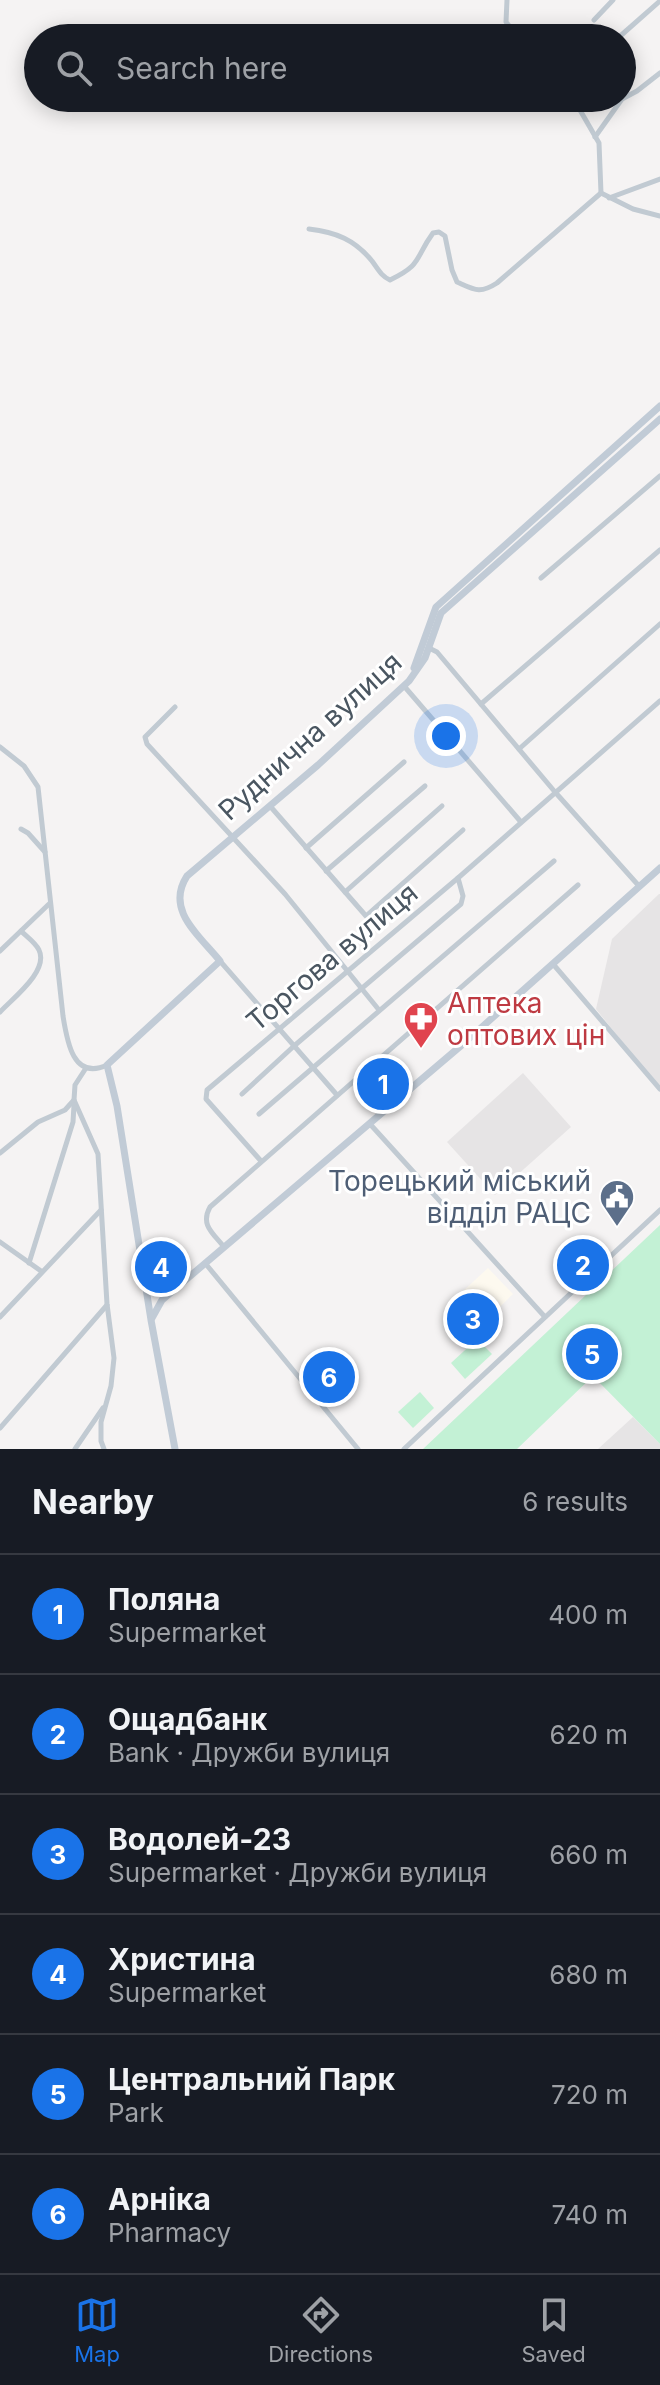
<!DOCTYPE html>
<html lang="en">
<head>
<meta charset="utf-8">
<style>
	:root { --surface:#171b24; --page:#242831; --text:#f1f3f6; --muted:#9ea1a6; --line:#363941; --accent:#1a73e8 }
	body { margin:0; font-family:Inter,sans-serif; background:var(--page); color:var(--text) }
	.you { position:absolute; left:446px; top:736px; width:28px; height:28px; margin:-20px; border:6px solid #fff; border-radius:50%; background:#1a73e8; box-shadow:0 0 0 12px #1a73e833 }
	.badge { display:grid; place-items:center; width:52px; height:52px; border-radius:50%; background:var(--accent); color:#fff; font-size:26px; font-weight:700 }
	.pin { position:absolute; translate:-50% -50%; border:4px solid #fff; box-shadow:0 2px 8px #0006 }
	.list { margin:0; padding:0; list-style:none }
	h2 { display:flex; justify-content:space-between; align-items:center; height:104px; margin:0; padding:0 32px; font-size:34px }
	h2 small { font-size:26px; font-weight:400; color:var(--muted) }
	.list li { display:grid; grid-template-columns:52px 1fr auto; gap:24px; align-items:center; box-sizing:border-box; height:120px; padding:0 32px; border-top:2px solid var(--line) }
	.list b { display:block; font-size:30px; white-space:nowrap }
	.list p { margin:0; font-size:26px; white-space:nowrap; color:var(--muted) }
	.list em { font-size:26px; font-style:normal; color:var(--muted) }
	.icon { flex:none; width:44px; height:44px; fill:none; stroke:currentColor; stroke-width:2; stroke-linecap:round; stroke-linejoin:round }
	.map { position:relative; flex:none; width:660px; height:1449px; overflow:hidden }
	.search { position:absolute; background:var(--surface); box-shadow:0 4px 20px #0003; left:24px; right:24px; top:24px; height:88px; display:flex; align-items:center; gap:20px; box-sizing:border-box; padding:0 28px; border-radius:44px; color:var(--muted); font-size:30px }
	.sheet { height:824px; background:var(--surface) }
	nav { display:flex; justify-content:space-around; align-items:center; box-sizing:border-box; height:112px; border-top:2px solid var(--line); background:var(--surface); font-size:22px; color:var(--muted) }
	nav a { display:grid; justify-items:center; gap:4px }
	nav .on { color:var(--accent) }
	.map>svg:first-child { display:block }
	.commercial { fill:#fdf9ef }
	.education { fill:#e6e4e5 }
	.green { fill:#c3f1d5 }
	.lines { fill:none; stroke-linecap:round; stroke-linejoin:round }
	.minor { stroke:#c1cad2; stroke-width:5 }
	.secondary { stroke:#c1cbd6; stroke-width:7 }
	.labels { text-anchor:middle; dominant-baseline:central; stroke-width:6; stroke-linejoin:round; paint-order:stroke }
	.street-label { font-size:28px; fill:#4a5661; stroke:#fff }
	.health-label { font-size:28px; fill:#be3a42; stroke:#fff; text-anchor:start }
	.service-label { font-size:28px; fill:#4e5e75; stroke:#fff; text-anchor:end }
</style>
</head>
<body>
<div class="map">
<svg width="660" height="1449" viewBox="0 0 660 1449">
	<rect width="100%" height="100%" fill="#f5f3f3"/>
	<path class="commercial" d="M488 1268 513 1294 475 1331 449 1304Z"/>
	<g class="education">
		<path d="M659 894H660V1089L596 1009 612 939Z"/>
		<path d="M523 1073 571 1127 495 1195 447 1142Z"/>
		<path d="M633 1417 660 1444V1449H598Z"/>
	</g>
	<g class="green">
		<path d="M660 1225V1444L593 1376 517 1449H423Z"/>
		<path d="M477 1339 492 1354 465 1379 451 1363Z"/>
		<path d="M420 1392 434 1408 413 1428 398 1412Z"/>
	</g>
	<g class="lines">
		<g class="minor">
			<path d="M507 0 506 22 519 38"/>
			<path d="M594 20 613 0"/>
			<path d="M618 38 660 1"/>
			<path d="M573 98 599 143 601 193 633 209 660 216"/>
			<path d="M595 137 622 99 637 91 660 73"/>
			<path d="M609 198 660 179"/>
			<path d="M309 229C336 232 355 240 372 261 378 269 381 276 390 280 423 264 414 259 433 233L439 232 445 236 452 270 457 282C475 290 480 294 497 283L601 193"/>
			<path d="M541 578 660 476"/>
			<path d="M429 648 437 652 555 792 639 886"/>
			<path d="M404 686 521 822"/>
			<path d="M481 704 660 550"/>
			<path d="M175 707 145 737 147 744 285 894 379 1010"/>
			<path d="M0 747 24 766 38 787 63 1016C67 1041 73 1081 107 1065"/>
			<path d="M519 749 660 624"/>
			<path d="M270 806 366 916 463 830"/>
			<path d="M21 829 28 833 45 852"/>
			<path d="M306 848 404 762"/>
			<path d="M326 871 425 786"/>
			<path d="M345 892 442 806"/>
			<path d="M0 951 49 904"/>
			<path d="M220 961 337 1095"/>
			<path d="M553 964 660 1089"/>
			<path d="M0 1012C13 998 49 971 39 950 36 943 26 936 21 931"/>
			<path d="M242 1094 294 1046 461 904 463 896 458 878"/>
			<path d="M74 1100 98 1154 107 1304 114 1358 111 1386 101 1422V1441L104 1449"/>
			<path d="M259 1114 554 861"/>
			<path d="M370 1124 545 1317"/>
			<path d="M0 1153 38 1122 65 1110 74 1100 75 1085 86 1068"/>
			<path d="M261 1161 206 1099 207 1090 458 878 660 701"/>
			<path d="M0 1242 41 1271"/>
			<path d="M224 1247C213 1233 200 1225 210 1207L578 885"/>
			<path d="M29 1263 73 1122 74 1105"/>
			<path d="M205 1263 358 1449"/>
			<path d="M0 1317 101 1210"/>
			<path d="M0 1428 107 1305"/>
			<path d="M75 1449 103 1408"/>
			<path d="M404 1449 660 1210"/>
		</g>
		<g class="secondary">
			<path d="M414 668 436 607 660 406"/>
			<path d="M152 1318 162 1300 463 1044 660 868"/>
			<path d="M175 1449 151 1320 117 1106 107 1065 220 961C199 935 165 910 187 876L318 765 409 681 425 658 441 613 660 419"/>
		</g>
	</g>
	<defs>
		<symbol id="pharmacy-pin" viewBox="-11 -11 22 30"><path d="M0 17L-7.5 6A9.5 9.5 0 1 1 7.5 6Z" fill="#e0444e" stroke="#fff"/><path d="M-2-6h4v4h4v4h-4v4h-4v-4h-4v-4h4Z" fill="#fff"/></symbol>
		<symbol id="civic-pin" viewBox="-11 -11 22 30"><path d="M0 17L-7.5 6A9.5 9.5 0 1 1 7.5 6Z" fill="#5c6f8a" stroke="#fff"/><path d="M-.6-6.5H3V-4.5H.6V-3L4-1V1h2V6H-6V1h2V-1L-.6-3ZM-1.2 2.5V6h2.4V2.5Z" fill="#fff"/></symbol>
	</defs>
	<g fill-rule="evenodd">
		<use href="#pharmacy-pin" x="401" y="999" width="40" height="54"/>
		<use href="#civic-pin" x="597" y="1177" width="40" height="54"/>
	</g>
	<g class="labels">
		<g class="street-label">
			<text transform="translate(310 736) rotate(-42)">Руднична вулиця</text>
			<text transform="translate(332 957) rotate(-40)">Торгова вулиця</text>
		</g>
		<g class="health-label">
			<text x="447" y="1003">Аптека<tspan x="447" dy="32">оптових цін</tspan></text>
		</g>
		<g class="service-label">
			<text x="591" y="1181">Торецький міський<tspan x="591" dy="32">відділ РАЦС</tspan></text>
		</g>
	</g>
</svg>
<div class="you"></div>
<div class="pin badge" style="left:383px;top:1084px">1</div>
<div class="pin badge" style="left:583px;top:1265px">2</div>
<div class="pin badge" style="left:473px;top:1319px">3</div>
<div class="pin badge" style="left:161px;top:1267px">4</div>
<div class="pin badge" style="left:592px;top:1354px">5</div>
<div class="pin badge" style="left:329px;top:1377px">6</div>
<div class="search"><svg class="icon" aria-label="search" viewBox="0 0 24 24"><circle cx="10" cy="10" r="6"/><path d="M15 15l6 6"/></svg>Search here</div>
</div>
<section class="sheet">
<h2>Nearby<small>6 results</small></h2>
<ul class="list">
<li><span class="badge">1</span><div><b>Поляна</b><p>Supermarket</p></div><em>400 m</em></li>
<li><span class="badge">2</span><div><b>Ощадбанк</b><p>Bank · Дружби вулиця</p></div><em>620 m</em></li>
<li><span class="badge">3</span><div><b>Водолей-23</b><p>Supermarket · Дружби вулиця</p></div><em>660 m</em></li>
<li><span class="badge">4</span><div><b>Христина</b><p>Supermarket</p></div><em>680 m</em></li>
<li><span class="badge">5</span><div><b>Центральний Парк</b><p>Park</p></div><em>720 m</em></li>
<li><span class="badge">6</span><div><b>Арніка</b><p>Pharmacy</p></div><em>740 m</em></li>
</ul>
</section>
<nav>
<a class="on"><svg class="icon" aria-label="map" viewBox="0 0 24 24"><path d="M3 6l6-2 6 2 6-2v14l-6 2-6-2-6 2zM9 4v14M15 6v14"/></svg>Map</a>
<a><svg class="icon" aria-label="directions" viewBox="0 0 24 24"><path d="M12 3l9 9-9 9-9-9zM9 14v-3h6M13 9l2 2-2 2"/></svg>Directions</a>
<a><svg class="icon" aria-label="saved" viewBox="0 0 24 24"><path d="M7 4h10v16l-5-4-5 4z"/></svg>Saved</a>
</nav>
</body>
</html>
